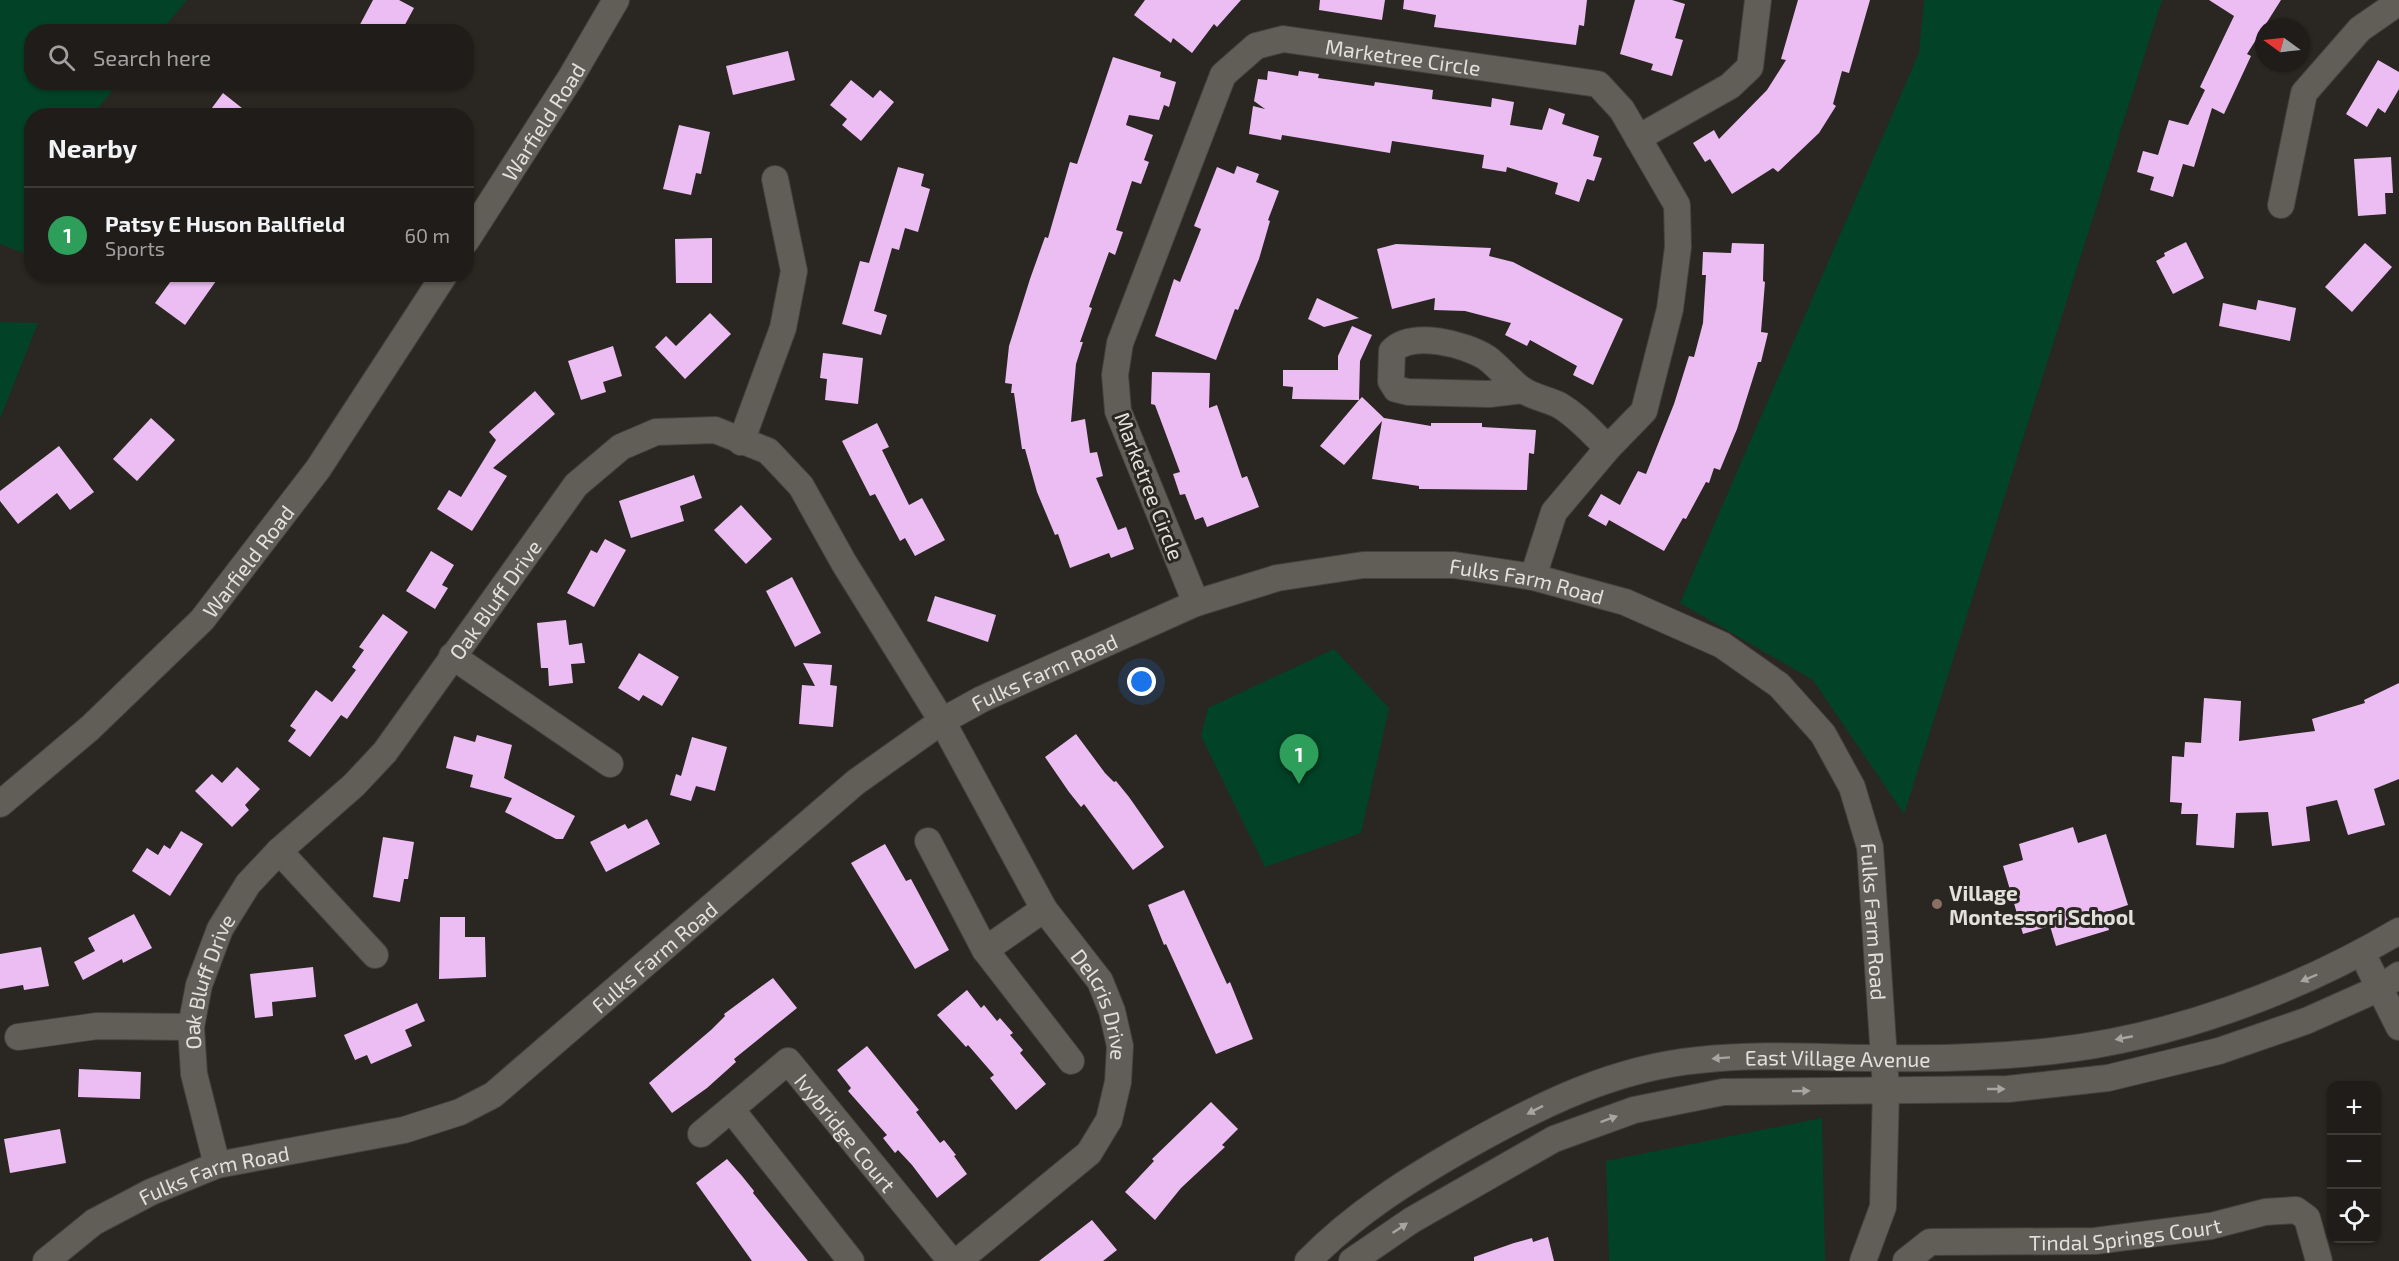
<!DOCTYPE html>
<html lang="en">
<head>
<meta charset="utf-8">
<style>
	:root { --surface:#201c19; --page:#2d2926; --text:#f1f3f6; --muted:#a2a1a2; --line:#3d3a38; --accent:#75c0f6 }
	body { margin:0; font-family:"Exo 2",sans-serif; background:var(--page); color:var(--text) }
	.controls { position:absolute; right:18px; bottom:18px; display:grid; overflow:hidden; border-radius:12px; box-shadow:0 2px 4px #0004 }
	.controls button { width:54px; height:54px; display:grid; place-items:center; padding:0; border:0; border-bottom:2px solid var(--line); background:var(--surface); color:var(--text); font:30px sans-serif }
	.compass { position:absolute; left:2255px; top:18px; width:54px; height:54px; border-radius:50%; background:var(--surface); box-shadow:0 2px 4px #0004; rotate:285deg }
	.you { position:absolute; left:1142px; top:682px; width:21px; height:21px; margin:-15px; border:4px solid #fff; border-radius:50%; background:#1a73e8; box-shadow:0 0 0 9px #1a73e833 }
	.badge { display:grid; place-items:center; width:39px; height:39px; border-radius:50%; background:var(--accent); color:#fff; font-size:20px; font-weight:700 }
	.pin { position:absolute; translate:-50% -50px; filter:drop-shadow(0 2px 3px #0008) }
	.pin::after { content:''; position:absolute; top:32px; width:21px; height:18px; background:inherit; clip-path:polygon(0 0,100% 0,50% 100%) }
	.list { margin:0; padding:0; list-style:none }
	h2 { display:flex; justify-content:space-between; align-items:center; height:78px; margin:0; padding:0 24px; font-size:26px }
	h2 small { font-size:20px; font-weight:400; color:var(--muted) }
	.list li { display:grid; grid-template-columns:39px 1fr auto; gap:18px; align-items:center; box-sizing:border-box; height:96px; padding:0 24px; border-top:2px solid var(--line) }
	.list b { display:block; font-size:22px; white-space:nowrap }
	.list p { margin:0; font-size:20px; white-space:nowrap; color:var(--muted) }
	.list em { font-size:20px; font-style:normal; color:var(--muted) }
	.icon { flex:none; width:33px; height:33px; fill:none; stroke:currentColor; stroke-width:2; stroke-linecap:round; stroke-linejoin:round }
	.map { position:relative; flex:none; width:2399px; height:1261px; overflow:hidden }
	.search { position:absolute; background:var(--surface); box-shadow:0 2px 4px #0004; left:24px; top:24px; width:450px; height:66px; display:flex; align-items:center; gap:15px; box-sizing:border-box; padding:0 21px; border-radius:24px; color:var(--muted); font-size:22px }
	.panel { position:absolute; background:var(--surface); box-shadow:0 2px 4px #0004; left:24px; top:108px; width:450px; height:174px; border-radius:24px }
	.map>svg:first-child { display:block }
	.green { fill:#024327 }
	.building { fill:#ecbdf2 }
	.lines { fill:none; stroke-linecap:round; stroke-linejoin:round }
	.minor-casing { stroke:#44413c; stroke-width:28 }
	.minor { stroke:#615d57; stroke-width:26 }
	.oneway { fill:#a8a5a0 }
	.education-dot { fill:#8d6e63; stroke:#2a2621; stroke-width:2 }
	.labels { text-anchor:middle; dominant-baseline:central; stroke-width:6; stroke-linejoin:round; paint-order:stroke }
	.street-label { font-size:21px; fill:#e2e0dc; stroke:#2a2621 }
	.poi-label { font-size:21px; font-weight:bold; fill:#e2e0dc; stroke:#2a2621; text-anchor:start }
</style>
</head>
<body>
<div class="map">
<svg width="2399" height="1261" viewBox="0 0 2399 1261">
	<rect width="100%" height="100%" fill="#2a2621"/>
	<g class="green">
		<path d="M0 0H187L161 31 32 32V82L119 83 92 115 32 116 31 245 24 253 0 244Z"/>
		<path d="M1924 0H2162L1904 814 1813 680 1680 603 1919 53Z"/>
		<path d="M0 322 38 323 0 419Z"/>
		<path d="M1334 649 1389 708 1361 833 1265 867 1201 736 1208 708Z"/>
		<path d="M1822 1118 1825 1261H1609L1606 1161Z"/>
	</g>
	<g class="building">
		<path d="M373 0H399L414 8 401 32H356Z"/>
		<path d="M1145 0H1241L1217 27 1214 24 1192 53 1173 38 1171 43 1134 15Z"/>
		<path d="M1320 0H1385L1382 20 1319 10Z"/>
		<path d="M1404 0H1587L1584 26 1579 25 1576 45 1434 27 1436 15 1403 9Z"/>
		<path d="M1635 0H1672L1685 4 1675 38 1683 40 1672 76 1651 70 1653 64 1620 54Z"/>
		<path d="M1798 0H1870L1849 73 1842 71 1833 104 1836 106 1819 133 1778 172 1773 168 1732 194 1710 159 1705 162 1693 143 1714 130 1719 139 1767 90 1786 60 1781 59Z"/>
		<path d="M2209 0H2281L2247 54 2251 56 2224 114 2212 108 2194 167 2183 164 2173 197 2150 190 2154 177 2137 172 2143 151 2158 155 2169 120 2188 125 2205 90 2200 87 2234 16Z"/>
		<path d="M788 51 795 80 733 95 726 66Z"/>
		<path d="M1113 57 1161 72 1160 77 1176 82 1169 107 1164 105 1159 120 1129 115 1126 125 1153 135 1144 160 1149 162 1141 184 1132 181 1116 230 1123 232 1115 255 1109 252 1089 307 1092 308 1080 342H1083L1076 364 1071 422 1085 419 1090 453 1097 452 1103 476 1096 478 1118 530 1126 527 1134 549 1111 558 1109 553 1070 568 1058 534 1055 535 1037 492 1025 449H1022L1014 393H1011L1012 384 1005 383 1009 346 1030 279 1045 237 1048 238 1070 162 1077 164Z"/>
		<path d="M2378 60 2399 72V89L2385 113 2378 108 2367 127 2346 114Z"/>
		<path d="M1268 71 1298 76 1299 71 1319 74 1318 78 1374 86 1375 82 1433 90 1432 99 1491 107 1492 98 1514 102 1510 125 1542 130 1549 108 1565 114 1562 124 1599 136 1593 156 1602 158 1594 181 1587 179 1579 202 1555 194 1558 183 1507 167 1506 172 1482 168 1484 155 1392 141 1390 153 1282 135 1281 140 1249 134 1253 106 1265 109 1254 101 1258 79 1267 80Z"/>
		<path d="M851 80 873 98 880 90 894 102 861 141 842 125 847 119 830 105Z"/>
		<path d="M223 93 252 116H206Z"/>
		<path d="M679 125 710 132 701 174 696 173 691 195 663 189Z"/>
		<path d="M2391 157 2393 193H2385L2386 214 2358 216 2354 159Z"/>
		<path d="M1237 166 1259 174 1256 182 1279 191 1268 220 1270 221 1259 259 1238 310 1235 309 1216 360 1155 336 1174 279 1180 282 1201 229 1194 226 1217 167 1234 174Z"/>
		<path d="M898 167 924 174 921 186 930 189 918 232 905 228 899 250 892 248 874 311 887 315 881 335 842 324 860 261 869 263Z"/>
		<path d="M712 238V283H676L675 239Z"/>
		<path d="M2186 242 2204 278 2173 294 2156 261 2165 256 2164 253Z"/>
		<path d="M1732 243 1764 244 1763 281 1765 282 1761 332 1768 333 1761 362H1758L1737 429 1720 470 1714 468 1709 483 1706 482 1686 519 1683 518 1664 551 1609 520 1606 526 1588 516 1601 494 1620 505 1638 471 1646 474 1674 404 1689 356 1694 357 1703 323 1706 275H1702L1703 252 1731 253Z"/>
		<path d="M2365 243 2392 267 2352 312 2325 287Z"/>
		<path d="M1396 244 1491 248 1489 256 1513 262 1623 319 1593 385 1573 375 1577 366 1530 340 1527 346 1505 335 1511 323 1465 311 1434 310 1435 298 1392 309 1377 249Z"/>
		<path d="M176 274H221L185 325 155 303Z"/>
		<path d="M1317 298 1359 318 1324 327 1308 319Z"/>
		<path d="M2258 300 2296 308 2290 341 2219 326 2223 303 2256 310Z"/>
		<path d="M710 313 731 334 685 379 655 347 666 336 676 346Z"/>
		<path d="M1352 326 1372 335 1360 361 1359 400 1362 397 1384 418 1431 426V423H1482V427L1536 430 1534 454 1529 453 1527 490 1419 489V486L1372 479 1382 421 1344 465 1320 446 1359 400 1292 399 1293 387 1283 386V370H1338V356Z"/>
		<path d="M613 346 622 376 603 382 606 392 581 400 568 361Z"/>
		<path d="M823 353 863 358 858 404 825 400 827 379 820 378Z"/>
		<path d="M1152 372 1210 373 1209 408 1217 405 1242 478 1247 476 1259 507 1207 527 1203 517 1195 520 1185 494 1180 495 1173 474 1180 472 1155 405 1151 404Z"/>
		<path d="M535 391 555 414 493 468 507 476 472 531 437 509 449 490 461 497 496 440 489 432Z"/>
		<path d="M151 418 175 440 137 481 113 459Z"/>
		<path d="M877 423 889 447 882 450 909 505 922 498 945 540 915 556 905 538 900 541 875 494 870 496 842 441Z"/>
		<path d="M59 446 94 492 70 510 57 493 18 524 0 501V491Z"/>
		<path d="M694 475 702 498 680 506 684 521 631 538 619 501Z"/>
		<path d="M741 505 772 539 746 564 714 530Z"/>
		<path d="M605 539 626 550 594 607 567 593 591 550 597 553Z"/>
		<path d="M431 551 454 565 442 585 448 588 435 609 406 591Z"/>
		<path d="M792 577 821 633 795 647 766 591Z"/>
		<path d="M935 596 996 615 988 642 927 621Z"/>
		<path d="M383 614 408 632 347 719 341 715 310 757 288 741 296 730 290 726 316 690 332 702 356 670 352 667 364 650 359 647Z"/>
		<path d="M566 620 569 645 582 643 585 663 571 664 573 683 549 686 548 668H541L537 623Z"/>
		<path d="M639 653 679 677 662 706 643 695 639 701 618 688Z"/>
		<path d="M803 663 832 665 830 685 837 686 833 727 799 724 802 685 815 686Z"/>
		<path d="M2399 683V779L2374 789 2385 825 2348 835 2337 800 2306 807 2310 841 2272 846 2268 812 2236 813 2234 848 2196 845 2198 814H2181L2182 803 2170 802 2172 756 2184 757 2185 742 2201 743 2204 698 2241 701 2239 741 2315 731 2312 719 2365 703 2364 700Z"/>
		<path d="M1076 734 1105 773 1114 782 1116 781 1129 797 1164 847 1133 870 1084 804 1081 807 1069 792 1045 757Z"/>
		<path d="M477 735 512 745 504 778 575 816 563 839H556L505 812 512 798 470 787 473 775 446 768 454 736 475 742Z"/>
		<path d="M692 737 727 747 715 791 696 786 691 801 670 795 676 774 681 776Z"/>
		<path d="M237 767 260 789 245 805 249 810 232 827 195 791 212 774 222 783Z"/>
		<path d="M647 819 660 844 606 872 590 842 625 824 628 829Z"/>
		<path d="M2073 827 2078 843 2106 834 2128 905 2104 913 2109 930 2056 946 2050 926 2023 934 2003 866 2023 860 2019 844Z"/>
		<path d="M181 831 203 844 170 896 132 871 147 848 158 855 164 845 170 849Z"/>
		<path d="M383 837 414 842 408 879H404L400 902 373 897Z"/>
		<path d="M885 844 906 881 911 879 949 950 915 969 851 863Z"/>
		<path d="M1184 890 1227 984 1230 982 1253 1039 1216 1054 1166 944 1164 945 1148 905Z"/>
		<path d="M134 914 152 948 123 963 122 959 83 980 74 962 95 951 88 938Z"/>
		<path d="M440 917H465V937H485L486 977 439 979Z"/>
		<path d="M41 947 49 986 24 990 23 985 0 989V954Z"/>
		<path d="M313 967 316 997 272 1002 273 1016 255 1018 250 974Z"/>
		<path d="M773 978 797 1008 734 1059 736 1062 707 1088 672 1113 649 1083 711 1030 725 1016 724 1014Z"/>
		<path d="M967 990 981 1008 984 1005 997 1021 1000 1018 1013 1033 1010 1035 1023 1050 1020 1053 1046 1084 1016 1110 990 1078 994 1075 968 1045 966 1047 937 1015Z"/>
		<path d="M417 1003 425 1021 405 1030 412 1046 371 1064 367 1055 355 1060 344 1035Z"/>
		<path d="M867 1046 919 1110 916 1112 940 1143 944 1140 956 1155 954 1156 967 1174 937 1198 912 1165 898 1150 895 1153 883 1138 887 1135 848 1091 851 1088 837 1070Z"/>
		<path d="M79 1069 141 1072 140 1099 78 1097Z"/>
		<path d="M1211 1102 1238 1129 1222 1145 1225 1147 1181 1188 1155 1220 1125 1192 1154 1161 1152 1159Z"/>
		<path d="M60 1129 66 1163 10 1173 4 1139Z"/>
		<path d="M727 1159 742 1176 754 1191 753 1193 808 1261H752L696 1183Z"/>
		<path d="M1092 1220 1117 1250 1103 1261H1039Z"/>
		<path d="M1548 1237 1554 1261H1474V1257L1514 1243 1532 1238 1533 1242Z"/>
	</g>
	<g class="lines">
		<defs>
			<g id="minor">
				<path d="M1638 138 1730 86 1750 67 1758 0"/>
				<path d="M2281 205 2304 93 2360 29 2399 2"/>
				<path id="s1" d="M466 241 571 77 616 0"/>
				<path d="M1523 390 1489 394 1408 392 1396 389 1391 381 1392 351C1412 330 1465 344 1487 358 1499 367 1509 380 1521 389 1532 397 1547 399 1559 405 1578 416 1592 433 1608 448"/>
				<path d="M741 442 783 328 794 271 775 179"/>
				<path id="s2" d="M1196 603 1118 411 1115 375 1120 343 1223 75 1256 46 1283 39 1598 84 1622 110 1677 205 1678 247 1670 309 1644 411 1608 448 1554 512 1533 577"/>
				<path d="M452 656 610 764"/>
				<path id="s3" d="M0 804 90 728 202 620 318 469 445 274"/>
				<path d="M928 841 985 950 1071 1061"/>
				<path d="M279 851 375 955"/>
				<path d="M985 950 1044 909"/>
				<path d="M2362 953 2399 1027"/>
				<path d="M18 1037 97 1026 191 1027"/>
				<path d="M701 1134 731 1109"/>
				<path id="s4" d="M217 1165 194 1074 191 1027 199 985 220 929 248 884 279 851 354 785 385 752 576 485 621 447 656 432 715 430 768 451 801 486 844 563 942 721 1044 909 1100 981 1112 1011 1120 1046 1118 1082 1109 1120 1089 1153 958 1261"/>
				<path id="s5" d="M46 1261 94 1222 151 1192 217 1165 404 1130 460 1112 493 1095 856 782 942 721 982 699 1196 603 1277 578 1363 565H1454L1533 577 1625 602 1722 645 1779 685 1823 734 1852 787 1870 847 1886 1089 1883 1207 1863 1261"/>
				<path id="s6" d="M851 1261 731 1109 788 1061 951 1261"/>
				<path id="s7" d="M1308 1261C1355 1213 1411 1178 1469 1145 1542 1104 1615 1068 1699 1060 1762 1053 1824 1058 1887 1058 1942 1059 1997 1057 2052 1051 2171 1038 2296 992 2399 931"/>
				<path d="M1352 1261 1412 1220 1554 1139 1634 1110 1723 1092 2008 1089 2108 1078 2219 1051 2306 1021 2380 988 2399 975"/>
				<path id="s8" d="M1906 1261 1930 1242 2095 1241 2211 1226 2265 1212 2296 1210 2307 1218 2319 1261"/>
			</g>
		</defs>
		<use href="#minor" class="minor-casing"/>
		<use href="#minor" class="minor"/>
	</g>
	<defs><path id="oneway-solid" d="M-6-.8H1V-3.2L6.5 0L1 3.2V.8H-6Z" transform="scale(1.5)"/></defs>
	<g class="oneway">
		<use href="#oneway-solid" transform="translate(2309 978) rotate(157)"/>
		<use href="#oneway-solid" transform="translate(2124 1038) rotate(169)"/>
		<use href="#oneway-solid" transform="translate(1721 1058) rotate(176)"/>
		<use href="#oneway-solid" transform="translate(1996 1089)"/>
		<use href="#oneway-solid" transform="translate(1801 1091) rotate(-1)"/>
		<use href="#oneway-solid" transform="translate(1535 1110) rotate(153)"/>
		<use href="#oneway-solid" transform="translate(1609 1119) rotate(-20)"/>
		<use href="#oneway-solid" transform="translate(1400 1228) rotate(-34)"/>
	</g>
	<circle class="education-dot" cx="1937" cy="904" r="6"/>
	<g class="labels">
		<g class="street-label">
			<text stroke="none"><textPath href="#s2" startOffset="756">Marketree Circle</textPath></text>
			<text stroke="none"><textPath href="#s1" startOffset="142">Warfield Road</textPath></text>
			<text transform="translate(1150 486) rotate(69)">Marketree Circle</text>
			<text stroke="none"><textPath href="#s3" startOffset="348">Warfield Road</textPath></text>
			<text stroke="none"><textPath href="#s5" startOffset="1686">Fulks Farm Road</textPath></text>
			<text stroke="none"><textPath href="#s4" startOffset="675">Oak Bluff Drive</textPath></text>
			<text stroke="none"><textPath href="#s5" startOffset="1182">Fulks Farm Road</textPath></text>
			<text stroke="none"><textPath href="#s5" startOffset="2226">Fulks Farm Road</textPath></text>
			<text stroke="none"><textPath href="#s5" startOffset="696">Fulks Farm Road</textPath></text>
			<text stroke="none"><textPath href="#s4" startOffset="189">Oak Bluff Drive</textPath></text>
			<text stroke="none"><textPath href="#s4" startOffset="1678">Delcris Drive</textPath></text>
			<text stroke="none"><textPath href="#s7" startOffset="585">East Village Avenue</textPath></text>
			<text stroke="none"><textPath href="#s6" startOffset="360">Ivybridge Court</textPath></text>
			<text stroke="none"><textPath href="#s5" startOffset="192">Fulks Farm Road</textPath></text>
			<text stroke="none"><textPath href="#s8" startOffset="226">Tindal Springs Court</textPath></text>
		</g>
		<g class="poi-label">
			<text x="1949" y="892">Village<tspan x="1949" dy="24">Montessori School</tspan></text>
		</g>
	</g>
</svg>
<div class="controls">
<button>+</button>
<button>−</button>
<button><svg class="icon" aria-label="locate" viewBox="0 0 24 24"><circle cx="12" cy="12" r="6"/><path d="M12 2v4M12 18v4M2 12h4M18 12h4"/></svg></button>
</div>
<svg class="compass" viewBox="-18 -18 36 36"><path d="M0-13l5 13h-10z" fill="#e53935"/><path d="M0 13l5-13h-10z" fill="#a2a1a2"/></svg>
<div class="you"></div>
<div class="pin badge" style="left:1299px;top:784px;background:#2e9e5b">1</div>
<div class="search"><svg class="icon" aria-label="search" viewBox="0 0 24 24"><circle cx="10" cy="10" r="6"/><path d="M15 15l6 6"/></svg>Search here</div>
<section class="panel">
<h2>Nearby<small></small></h2>
<ul class="list">
<li><span class="badge" style="background:#2e9e5b">1</span><div><b>Patsy E Huson Ballfield</b><p>Sports</p></div><em>60 m</em></li>
</ul>
</section>
</div>
</body>
</html>
